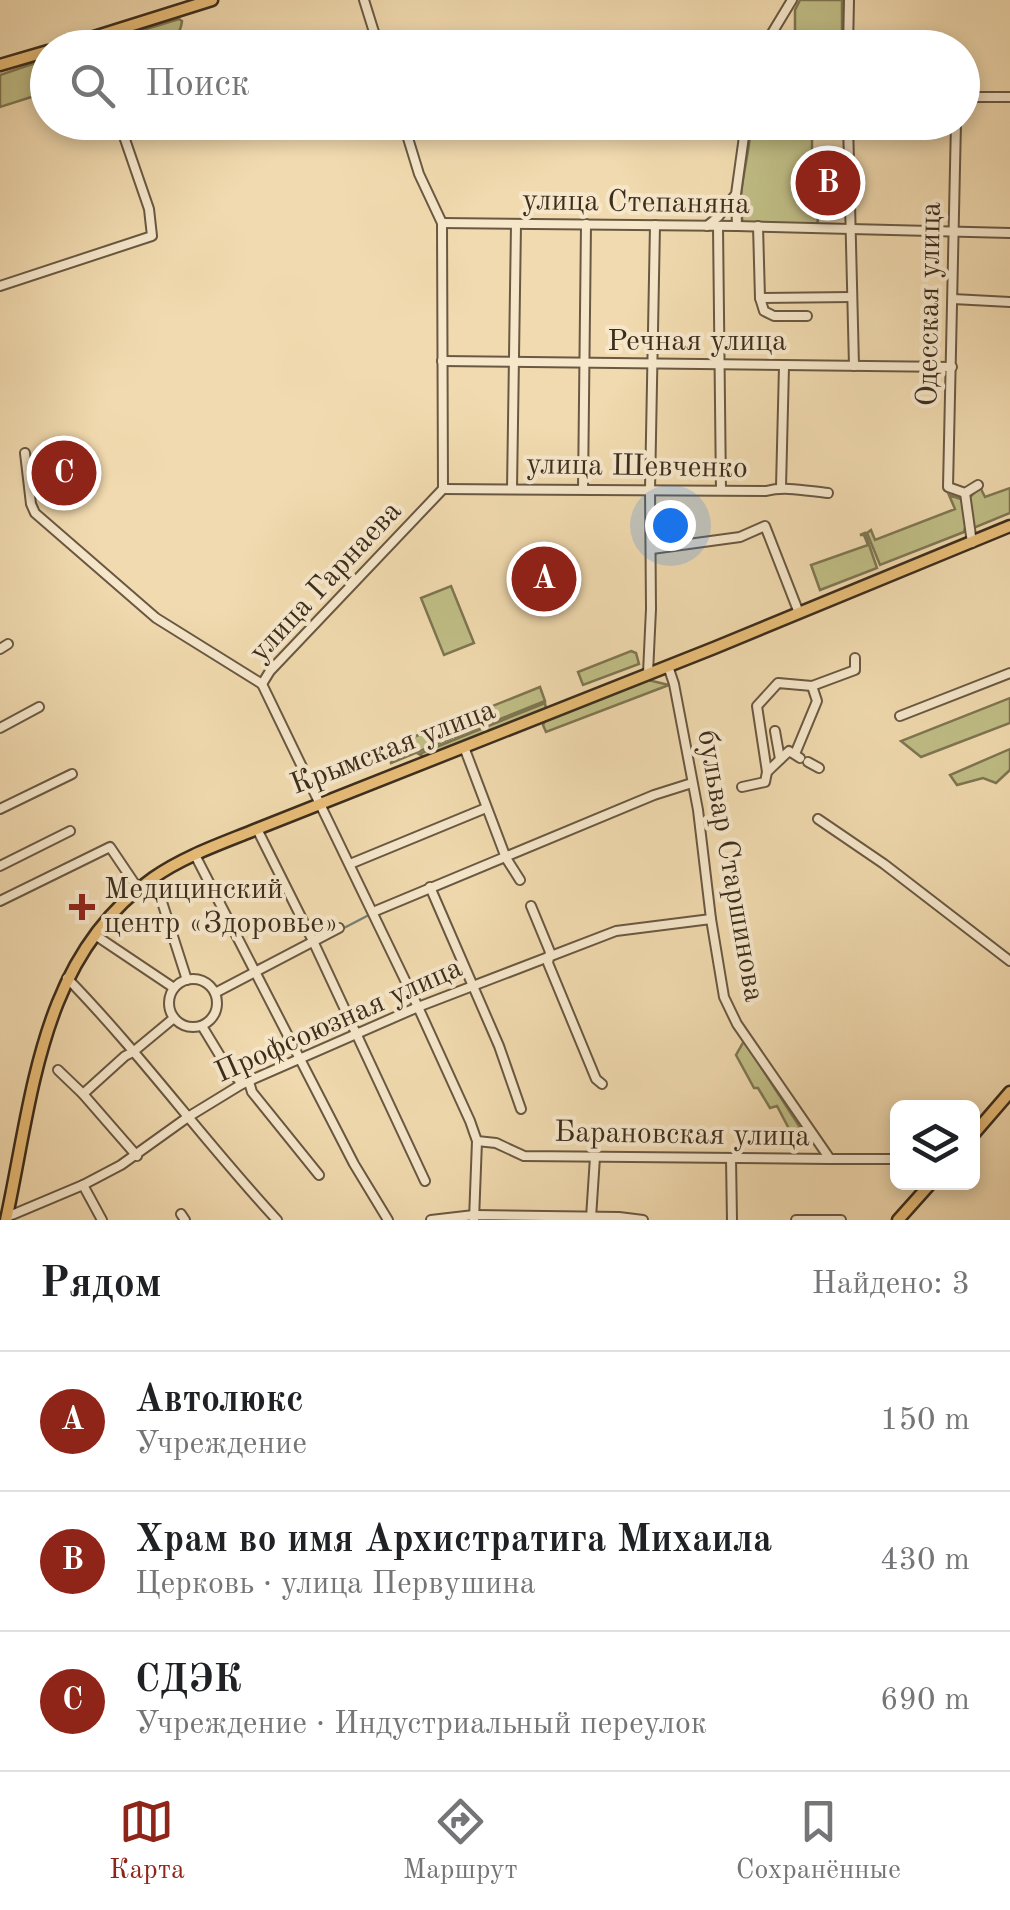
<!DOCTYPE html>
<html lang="ru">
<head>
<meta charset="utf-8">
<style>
	:root { --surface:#fff; --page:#f2f2f2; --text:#202124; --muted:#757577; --line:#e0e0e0; --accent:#8f2418 }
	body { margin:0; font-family:"Old Standard TT",serif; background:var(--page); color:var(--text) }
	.controls { position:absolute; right:30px; bottom:30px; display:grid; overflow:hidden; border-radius:15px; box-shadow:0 5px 15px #0003 }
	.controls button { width:90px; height:90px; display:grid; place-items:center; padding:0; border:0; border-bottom:2px solid var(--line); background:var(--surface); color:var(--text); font:50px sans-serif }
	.you { position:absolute; left:670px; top:525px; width:35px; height:35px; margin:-25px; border:8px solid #fff; border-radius:50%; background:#1a73e8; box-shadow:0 0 0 15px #1a73e833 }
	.badge { display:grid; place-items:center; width:65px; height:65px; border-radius:50%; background:var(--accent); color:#fff; font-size:32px; font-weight:700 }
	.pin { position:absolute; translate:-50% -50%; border:5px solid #fff; box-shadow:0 2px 10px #0006 }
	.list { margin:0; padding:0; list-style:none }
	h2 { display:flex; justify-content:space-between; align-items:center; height:130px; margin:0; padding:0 40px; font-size:42px }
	h2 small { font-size:32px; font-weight:400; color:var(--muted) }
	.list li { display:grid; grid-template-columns:65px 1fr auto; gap:30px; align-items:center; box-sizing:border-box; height:140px; padding:0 40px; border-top:2px solid var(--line) }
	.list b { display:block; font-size:38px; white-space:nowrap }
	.list p { margin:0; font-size:32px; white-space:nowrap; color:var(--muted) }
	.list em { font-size:32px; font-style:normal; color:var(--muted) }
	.icon { flex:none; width:55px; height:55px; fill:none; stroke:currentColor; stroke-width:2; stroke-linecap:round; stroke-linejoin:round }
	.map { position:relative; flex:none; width:1010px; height:1220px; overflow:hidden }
	.search { position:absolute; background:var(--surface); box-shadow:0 5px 15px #0003; left:30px; right:30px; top:30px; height:110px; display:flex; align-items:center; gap:25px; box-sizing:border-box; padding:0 35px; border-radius:55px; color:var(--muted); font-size:38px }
	.sheet { height:550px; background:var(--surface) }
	nav { display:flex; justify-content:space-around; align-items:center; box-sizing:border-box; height:140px; border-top:2px solid var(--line); background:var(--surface); font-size:28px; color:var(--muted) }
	nav a { display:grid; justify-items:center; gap:5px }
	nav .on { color:var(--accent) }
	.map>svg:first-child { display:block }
	.green { fill:#c0be86; stroke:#7e7652; stroke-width:2.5 }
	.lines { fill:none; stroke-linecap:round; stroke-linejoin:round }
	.stream { stroke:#768176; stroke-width:2.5 }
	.minor-casing { stroke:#695842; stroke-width:12 }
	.major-casing { stroke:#3c2d1d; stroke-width:15 }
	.minor { stroke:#f6e7cb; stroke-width:8 }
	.major { stroke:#e8bd78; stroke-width:10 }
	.poi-dot { fill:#8f2418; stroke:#f6e7cb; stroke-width:4 }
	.labels { text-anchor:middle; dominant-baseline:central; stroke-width:8; stroke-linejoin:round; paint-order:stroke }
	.street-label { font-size:30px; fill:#3c2d1d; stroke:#f6e7cb }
	.poi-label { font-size:30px; fill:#3c2d1d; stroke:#f6e7cb; text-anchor:start }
</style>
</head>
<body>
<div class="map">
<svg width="1010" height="1220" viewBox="0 0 1010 1220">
	<rect width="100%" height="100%" fill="#f1daaf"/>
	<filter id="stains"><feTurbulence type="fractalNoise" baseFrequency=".002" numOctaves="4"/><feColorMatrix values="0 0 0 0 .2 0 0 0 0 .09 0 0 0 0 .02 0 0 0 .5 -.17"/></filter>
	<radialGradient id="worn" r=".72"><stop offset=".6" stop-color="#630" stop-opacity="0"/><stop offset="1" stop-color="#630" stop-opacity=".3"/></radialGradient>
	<g class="green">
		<path d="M800 0H842V47H795V10Z"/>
		<path d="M179 19 182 21C178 58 129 48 101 47L107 41Z"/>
		<path d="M47 59V92L0 107V75Z"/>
		<path d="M751 123H810L812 130V189L818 221 815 226 743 223C735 194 751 153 751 123Z"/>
		<path d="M980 487 985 497 1010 488V513L971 529 968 499Z"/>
		<path d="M949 495 964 500 966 524 964 532 880 565 867 533 871 530 875 540 955 509Z"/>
		<path d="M865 533 877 568 820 590 811 565 868 545 864 535H860Z"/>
		<path d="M451 586 474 643 444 655 421 598Z"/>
		<path d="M631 651 636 653 639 664 583 685 578 672Z"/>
		<path d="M648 680 669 685 546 732 543 725 545 721Z"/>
		<path d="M540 687 545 701 455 737 450 723Z"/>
		<path d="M1010 698V723L921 757 901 741Z"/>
		<path d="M545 703 546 709 543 711 460 745 457 744 455 746 427 758 419 754Z"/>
		<path d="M447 724 452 738 391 763 385 748Z"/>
		<path d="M1010 749V770L996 783 983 778 957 785 950 775Z"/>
		<path d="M744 1041 805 1135 796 1142 777 1106 770 1108 758 1088H754L736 1055Z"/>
	</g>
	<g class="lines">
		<g class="stream">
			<path d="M342 929 367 916"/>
			<path d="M257 965 267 962"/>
		</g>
		<defs>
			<g id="minor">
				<path d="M364 0 379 48"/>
				<path d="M763 48 792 0"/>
				<path d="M848 48 849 0"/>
				<path d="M962 97H1010"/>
				<path d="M403 122 419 174 442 223 443 489 270 671 262 684 418 1007 470 1121 477 1141 474 1220"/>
				<path d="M848 122 854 366"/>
				<path d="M956 122 948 487 965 493 978 485"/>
				<path d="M736 195 737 226"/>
				<path d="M442 223 737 226 1010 233"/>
				<path d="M707 226 718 217 736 194 746 122"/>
				<path d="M718 226 721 490"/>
				<path d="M758 226 760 298 852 297"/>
				<path d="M0 286 152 236 149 209 119 122"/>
				<path d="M760 298 764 311 774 316H807"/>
				<path d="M953 299 1010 302"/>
				<path d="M442 361 952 367"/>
				<path d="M25 453 31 504 35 513 156 618 262 684"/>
				<path d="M781 487 784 366"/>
				<path d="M443 489 766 491C785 486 807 491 828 493"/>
				<path d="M512 489 516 224"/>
				<path d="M583 489 586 224"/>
				<path d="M965 493 972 543"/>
				<path d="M652 549 740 537 765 526 799 613"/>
				<path d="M0 649 8 644"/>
				<path d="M668 666 674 684 698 810 711 919 724 997 737 1024 830 1159H898"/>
				<path d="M648 673 651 609 650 489 655 225"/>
				<path d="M900 716 1010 673"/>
				<path d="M0 728 39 707"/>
				<path d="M775 731 780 759"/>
				<path d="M464 747 506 858 520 880"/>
				<path d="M795 754 817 701 812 686"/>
				<path d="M800 758 789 751 767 772 757 706 778 683 812 686 855 670V658"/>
				<path d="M808 762 819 768"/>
				<path d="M742 787 765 782 767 772"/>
				<path d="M0 809 72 774"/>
				<path d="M818 819 884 864 1010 961"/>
				<path d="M257 829 313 941 425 1181"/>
				<path d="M195 855 354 1164 388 1220"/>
				<path d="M350 864 486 808"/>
				<path d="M0 866 70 831"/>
				<path d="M154 877 187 980"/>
				<path d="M430 887 499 1046 521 1109"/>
				<path d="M0 901 110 847 139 890"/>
				<path d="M531 906 550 952 548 963 596 1079 602 1084"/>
				<path d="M373 912 654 795 692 783"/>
				<path d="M95 935 174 988"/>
				<path d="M67 978C141 1054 204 1141 277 1220"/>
				<circle cx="193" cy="1003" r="24"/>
				<path d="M215 993 339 928"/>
				<path d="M202 1026 225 1064 242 1084"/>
				<path d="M58 1070 83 1094 137 1156"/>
				<path d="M249 1082 252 1092 319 1175"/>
				<path d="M83 1094 125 1056 133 1052 174 1018"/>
				<path d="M477 1141 496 1143 524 1156 830 1159"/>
				<path d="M731 1158 732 1220"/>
				<path d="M83 1185 102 1220"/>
				<path d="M181 1214 185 1220"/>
				<path d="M7 1217 83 1185 121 1165 188 1117 242 1084 418 1007 616 931 711 919"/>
				<path d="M591 1218 595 1157"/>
				<path d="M431 1220 474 1215 619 1217 643 1220"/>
				<path d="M796 1220H841"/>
			</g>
			<g id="major">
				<path d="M59 48 212 0"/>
				<path d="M0 65 48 51"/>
				<path d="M972 1136 1010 1092"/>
				<path d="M6 1220C33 1096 40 957 153 878 184 856 223 843 257 829L714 648 1010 526"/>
				<path d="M898 1220 932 1182"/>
			</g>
		</defs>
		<use href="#minor" class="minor-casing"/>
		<use href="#major" class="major-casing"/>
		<use href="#minor" class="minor"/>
		<use href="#major" class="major"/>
	</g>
	<path class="poi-dot" d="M77 892h10v10h10v10h-10v10h-10v-10h-10v-10h10z"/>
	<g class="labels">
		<g class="street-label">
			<text transform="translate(636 203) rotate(1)">улица Степаняна</text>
			<text transform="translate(930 304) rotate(-89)">Одесская улица</text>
			<text x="697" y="342">Речная улица</text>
			<text transform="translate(637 467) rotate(1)">улица Шевченко</text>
			<text transform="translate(326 582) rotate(-47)">улица Гарнаева</text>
			<text transform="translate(393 748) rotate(-21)">Крымская улица</text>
			<text transform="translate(730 866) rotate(80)">бульвар Старшинова</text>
			<text transform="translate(339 1021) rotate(-24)">Профсоюзная улица</text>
			<text transform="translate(682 1135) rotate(1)">Барановская улица</text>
		</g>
		<g class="poi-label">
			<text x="104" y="890">Медицинский<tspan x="104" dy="34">центр «Здоровье»</tspan></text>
		</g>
	</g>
	<rect width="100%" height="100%" filter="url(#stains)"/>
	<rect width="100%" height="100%" fill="url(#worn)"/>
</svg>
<div class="controls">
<button><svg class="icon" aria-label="layers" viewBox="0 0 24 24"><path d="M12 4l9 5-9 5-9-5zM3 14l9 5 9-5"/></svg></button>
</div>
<div class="you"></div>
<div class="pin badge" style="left:544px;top:579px">A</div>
<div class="pin badge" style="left:828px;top:183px">B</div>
<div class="pin badge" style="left:64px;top:473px">C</div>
<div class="search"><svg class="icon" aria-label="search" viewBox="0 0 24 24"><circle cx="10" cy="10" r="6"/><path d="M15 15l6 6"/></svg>Поиск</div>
</div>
<section class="sheet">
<h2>Рядом<small>Найдено: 3</small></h2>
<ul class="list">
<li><span class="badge">A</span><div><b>Автолюкс</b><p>Учреждение</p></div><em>150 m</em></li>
<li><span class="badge">B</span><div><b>Храм во имя Архистратига Михаила</b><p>Церковь · улица Первушина</p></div><em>430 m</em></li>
<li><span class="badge">C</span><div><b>СДЭК</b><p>Учреждение · Индустриальный переулок</p></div><em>690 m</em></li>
</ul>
</section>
<nav>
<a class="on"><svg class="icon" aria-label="map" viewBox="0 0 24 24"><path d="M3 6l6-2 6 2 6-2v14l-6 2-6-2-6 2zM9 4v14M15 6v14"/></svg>Карта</a>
<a><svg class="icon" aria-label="directions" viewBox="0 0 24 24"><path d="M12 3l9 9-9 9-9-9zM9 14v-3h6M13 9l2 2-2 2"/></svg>Маршрут</a>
<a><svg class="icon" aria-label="saved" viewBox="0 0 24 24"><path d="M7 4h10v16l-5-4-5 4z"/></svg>Сохранённые</a>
</nav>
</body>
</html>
